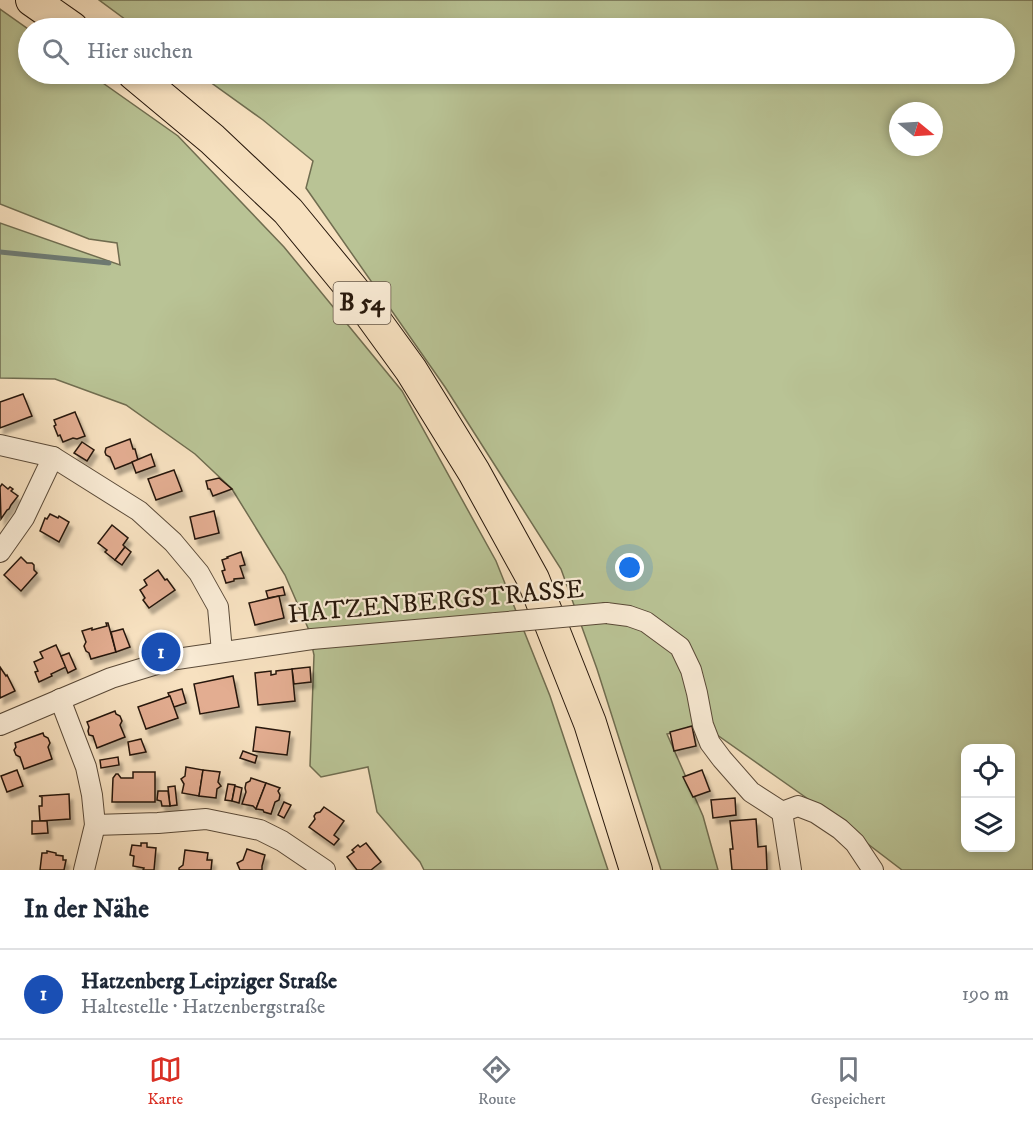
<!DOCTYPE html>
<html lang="de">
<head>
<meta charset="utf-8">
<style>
	:root { --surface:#fff; --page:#f2f2f3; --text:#1f2937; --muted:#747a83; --line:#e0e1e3; --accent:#d93025 }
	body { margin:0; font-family:"IM FELL DW Pica",serif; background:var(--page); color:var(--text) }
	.controls { position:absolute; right:18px; bottom:18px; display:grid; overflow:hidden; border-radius:12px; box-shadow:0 3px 9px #0003 }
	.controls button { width:54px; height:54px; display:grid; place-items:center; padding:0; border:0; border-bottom:2px solid var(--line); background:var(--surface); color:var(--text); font:30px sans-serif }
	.compass { position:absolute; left:889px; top:102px; width:54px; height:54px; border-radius:50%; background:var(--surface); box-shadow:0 3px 9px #0003; rotate:108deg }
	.you { position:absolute; left:630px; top:568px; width:21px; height:21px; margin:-15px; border:4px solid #fff; border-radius:50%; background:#1a73e8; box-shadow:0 0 0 9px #1a73e833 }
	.badge { display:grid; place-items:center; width:39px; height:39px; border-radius:50%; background:var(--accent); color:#fff; font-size:20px; font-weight:700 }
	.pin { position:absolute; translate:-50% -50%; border:3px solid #fff; box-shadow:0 2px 6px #0006 }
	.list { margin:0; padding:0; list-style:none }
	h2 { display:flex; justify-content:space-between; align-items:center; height:78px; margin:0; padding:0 24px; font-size:26px }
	h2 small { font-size:20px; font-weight:400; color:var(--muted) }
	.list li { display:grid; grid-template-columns:39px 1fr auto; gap:18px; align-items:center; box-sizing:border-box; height:90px; padding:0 24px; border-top:2px solid var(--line) }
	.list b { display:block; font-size:22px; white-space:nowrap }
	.list p { margin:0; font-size:20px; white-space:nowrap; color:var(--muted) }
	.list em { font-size:20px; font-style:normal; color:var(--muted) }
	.icon { flex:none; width:33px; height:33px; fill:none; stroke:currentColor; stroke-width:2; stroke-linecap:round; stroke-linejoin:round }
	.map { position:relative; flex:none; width:1033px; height:870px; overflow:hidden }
	.search { position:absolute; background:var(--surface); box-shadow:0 3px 9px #0003; left:18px; right:18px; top:18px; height:66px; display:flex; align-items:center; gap:15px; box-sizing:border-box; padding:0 21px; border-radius:33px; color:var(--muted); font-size:22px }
	.sheet { height:168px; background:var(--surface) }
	nav { display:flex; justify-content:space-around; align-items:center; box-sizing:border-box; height:84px; border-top:2px solid var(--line); background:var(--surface); font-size:16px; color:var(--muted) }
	nav a { display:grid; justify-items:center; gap:3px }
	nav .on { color:var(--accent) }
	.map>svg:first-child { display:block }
	.green { fill:#b9c395; stroke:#706d50; stroke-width:1.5; fill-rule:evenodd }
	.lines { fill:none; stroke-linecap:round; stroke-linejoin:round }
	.stream { stroke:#6e7a72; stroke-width:5 }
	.building { fill:#e3ad91; stroke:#26170b; stroke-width:1.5; filter:url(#shadow) }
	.minor-casing { stroke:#5a4a38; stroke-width:22 }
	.primary-casing { stroke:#26170b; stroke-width:34 }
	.minor { stroke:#faecd6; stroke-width:20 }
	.primary { stroke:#f7e1c0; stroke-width:32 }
	.minor-bridge-casing { stroke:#5a4a38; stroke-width:22; stroke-linecap:butt }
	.minor-bridge { stroke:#faecd6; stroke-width:20 }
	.labels { text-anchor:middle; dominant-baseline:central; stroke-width:4.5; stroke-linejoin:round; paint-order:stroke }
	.shield { fill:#faecd6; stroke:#665748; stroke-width:1.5 }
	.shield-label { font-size:24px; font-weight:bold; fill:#26170b }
	.street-label { font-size:26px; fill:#26170b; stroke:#faecd6 }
</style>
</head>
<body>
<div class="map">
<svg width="1033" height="870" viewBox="0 0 1033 870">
	<defs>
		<filter id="shadow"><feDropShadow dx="3.5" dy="6" stdDeviation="1.5" flood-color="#0004"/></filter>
	</defs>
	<rect width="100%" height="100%" fill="#f7e1c0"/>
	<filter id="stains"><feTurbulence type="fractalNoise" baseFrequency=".00333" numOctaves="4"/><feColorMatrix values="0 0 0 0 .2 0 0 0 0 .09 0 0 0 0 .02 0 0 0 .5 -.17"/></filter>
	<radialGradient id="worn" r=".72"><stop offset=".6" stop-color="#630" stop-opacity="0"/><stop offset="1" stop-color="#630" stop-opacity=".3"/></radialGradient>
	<g class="green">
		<path d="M99 0H1033V870H902L818 806 703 725 667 734 703 816 718 870H661L597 669 561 569 445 387 306 188 313 161 263 120 199 74H1004V28H137ZM898 111H934V147H898ZM966 748H1010V848H966Z"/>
		<path d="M0 9 28 29V74H90L178 136 284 247 402 391 496 561 550 696 608 870H424L420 862 377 812 368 767 321 777 310 766 314 655 308 628 285 575 232 489 195 454 126 405 55 379 0 378V223L120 265 117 243 89 239 0 204Z"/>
	</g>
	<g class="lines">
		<path class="stream" d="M0 252 109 263"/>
	</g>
	<g class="building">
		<path d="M23 394 32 416 0 428V402Z"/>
		<path d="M75 412 85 436 77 439 73 438 63 442 60 435 58 436 54 426 56 425 54 420Z"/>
		<path d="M130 439 133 449H135L138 460 115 469 110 457 106 455 105 452 106 448Z"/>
		<path d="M82 442 94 450 87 461 74 453Z"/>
		<path d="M151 454 155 466 136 473 132 462Z"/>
		<path d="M174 470 182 491 156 500 148 479Z"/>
		<path d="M219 478 232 489 213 496 210 489H208L206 481Z"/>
		<path d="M2 484 8 489 10 487 13 489 11 491 18 496 11 505 9 509 7 510 1 519 0 487Z"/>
		<path d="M214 511 219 533 195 539 190 517Z"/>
		<path d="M50 514 58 518 59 516 69 522 59 542 40 531 45 518 47 519Z"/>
		<path d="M112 525 128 538 123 545 125 547 115 560 105 552 107 550 98 543Z"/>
		<path d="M125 547 131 552 122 565 115 560Z"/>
		<path d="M241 552 245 565 240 566 244 578 234 579V581L226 583 222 571 225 570 222 560 228 558 227 557Z"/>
		<path d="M21 557 27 563H32L34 565V570L37 573 21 591 4 575Z"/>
		<path d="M158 570 165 580 167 579 175 590 149 608 143 600 145 598 140 590 147 585 144 580Z"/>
		<path d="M283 587 285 595 268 598 266 591Z"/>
		<path d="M279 596 284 618 255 625 249 603Z"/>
		<path d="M106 623H108L116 652 91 659 89 653 86 651 84 646 86 642 82 631 92 628V630L107 626Z"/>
		<path d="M123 629 130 647 116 652 111 632Z"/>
		<path d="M56 645 66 667 51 674 52 676 39 682 35 672 38 671 34 662 43 658 40 652Z"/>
		<path d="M69 653 76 669 68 673 61 656Z"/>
		<path d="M0 667 6 676 7 675 15 691 0 698Z"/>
		<path d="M310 667 311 682 294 684 292 669Z"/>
		<path d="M292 669 295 701 258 705 255 673 271 671V675L276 674V671Z"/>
		<path d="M233 676 239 707 200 714 194 684Z"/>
		<path d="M182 689 186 703 174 707 168 693Z"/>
		<path d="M170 696 178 718 146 729 138 707Z"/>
		<path d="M115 711 116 714 120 716 122 721 120 725 125 737 97 748 93 736 89 735 88 731 89 727 87 722Z"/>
		<path d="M692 726 696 746 674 751 670 732Z"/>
		<path d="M256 727 290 732 287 755 253 751Z"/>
		<path d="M43 733 44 736 48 738 50 743 48 747 52 759 24 769 20 757 16 755 14 750 16 747 15 743Z"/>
		<path d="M141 739 146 752 130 755 128 742Z"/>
		<path d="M243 751 257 756 255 763 240 758Z"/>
		<path d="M118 757 119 765 101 768 100 760Z"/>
		<path d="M186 767 203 770 199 796 182 793 184 784 181 779 185 776Z"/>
		<path d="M17 770 23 786 7 792 1 776Z"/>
		<path d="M203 770 220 772 218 782 221 786 217 789 216 798 199 796Z"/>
		<path d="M702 770 710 791 693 797 683 777Z"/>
		<path d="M133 772H155V802H112L113 778 116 774H118L121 778H133Z"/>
		<path d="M251 778 266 783 256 809 253 806 242 804 246 792 245 788 246 783 250 781Z"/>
		<path d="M266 783 280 788 278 791 280 795 279 800 275 802 271 814 264 812 263 810 256 809Z"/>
		<path d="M228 784 235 785 232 801 225 800Z"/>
		<path d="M175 786 177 805 170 806 168 787Z"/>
		<path d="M235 786 242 788 239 803 232 801Z"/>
		<path d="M158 791H168L170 806H162L161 801 157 800Z"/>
		<path d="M69 794 70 819 40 821 39 806H42V797L39 796Z"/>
		<path d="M735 798 736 815 713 818 711 800Z"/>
		<path d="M284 802 291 805 284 818 278 815Z"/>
		<path d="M324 807 344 821 334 835 339 839 334 845 309 827 315 819 314 816 316 813 320 812Z"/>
		<path d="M756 819 758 847 766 846 767 870H732L730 849H733L730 821Z"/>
		<path d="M32 821H47L48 833 32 834Z"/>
		<path d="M141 843H147V847L156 848 154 870H143L144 868 133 866 134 856 130 855 132 845 141 846Z"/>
		<path d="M366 843 381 862 371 870H357L347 857 354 852 352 850 358 845 360 847Z"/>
		<path d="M247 849 265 855 262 866V870H240L237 863 243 860Z"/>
		<path d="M185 850 208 853 207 860H212L211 870H179V868L183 865Z"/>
		<path d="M47 851 56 853V855L63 856V860H66L64 870H40L42 853H47Z"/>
	</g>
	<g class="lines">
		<defs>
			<g id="minor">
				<path d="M0 445 53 457 139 511 173 542 199 573 218 607 222 652"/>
				<path d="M0 552 24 518 53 457"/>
				<path d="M606 613 629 616 646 622 680 647 691 670 697 693 703 725 710 743 722 759 751 792 782 812"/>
				<path d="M60 699 86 767 92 795 95 825 84 870"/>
				<path d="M0 725 111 678 170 660 312 639 496 623"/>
				<path d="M782 812 798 806 816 813 840 829 855 843 873 870"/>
				<path d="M782 812 791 870"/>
				<path d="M95 825 158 823 206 819 260 830 282 841 325 870"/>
			</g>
			<g id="primary">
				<path d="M32 0 72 28"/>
				<path d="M134 74 212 139 288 211 353 290 411 370 474 472 533 579 590 723 636 870"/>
			</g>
		</defs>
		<use href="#minor" class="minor-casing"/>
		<use href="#primary" class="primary-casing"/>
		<use href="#minor" class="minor"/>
		<use href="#primary" class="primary"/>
		<defs>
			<path id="minor-bridge" d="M496 623 606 613"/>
		</defs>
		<use href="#minor-bridge" class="minor-bridge-casing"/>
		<use href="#minor-bridge" class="minor-bridge"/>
	</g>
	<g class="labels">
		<rect class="shield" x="333.5" y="282" width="57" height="42" rx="4.5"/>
		<g class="shield-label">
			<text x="362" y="303">B 54</text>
		</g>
		<g class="street-label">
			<text transform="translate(436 602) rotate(-5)">HATZENBERGSTRASSE</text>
		</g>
	</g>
	<rect width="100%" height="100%" filter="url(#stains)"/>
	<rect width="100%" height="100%" fill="url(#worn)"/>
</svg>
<div class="controls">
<button><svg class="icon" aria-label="locate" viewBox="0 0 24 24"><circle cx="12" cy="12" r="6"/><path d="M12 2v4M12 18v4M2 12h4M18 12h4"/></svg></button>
<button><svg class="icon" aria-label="layers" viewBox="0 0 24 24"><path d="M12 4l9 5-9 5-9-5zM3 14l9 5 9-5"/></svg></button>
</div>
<svg class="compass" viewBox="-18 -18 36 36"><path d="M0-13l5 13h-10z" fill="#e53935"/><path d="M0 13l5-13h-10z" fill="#747a83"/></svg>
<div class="you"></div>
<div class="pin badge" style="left:161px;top:652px;background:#1a4fb4">1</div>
<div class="search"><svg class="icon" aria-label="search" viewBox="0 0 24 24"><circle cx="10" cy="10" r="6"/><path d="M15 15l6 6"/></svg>Hier suchen</div>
</div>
<section class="sheet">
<h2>In der Nähe<small></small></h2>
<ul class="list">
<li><span class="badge" style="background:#1a4fb4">1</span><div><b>Hatzenberg Leipziger Straße</b><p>Haltestelle · Hatzenbergstraße</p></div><em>190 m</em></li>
</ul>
</section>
<nav>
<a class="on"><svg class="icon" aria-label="map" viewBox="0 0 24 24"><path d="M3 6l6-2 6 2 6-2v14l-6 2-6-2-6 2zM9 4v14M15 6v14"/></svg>Karte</a>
<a><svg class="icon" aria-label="directions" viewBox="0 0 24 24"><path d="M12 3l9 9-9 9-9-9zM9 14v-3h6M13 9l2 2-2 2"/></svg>Route</a>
<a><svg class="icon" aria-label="saved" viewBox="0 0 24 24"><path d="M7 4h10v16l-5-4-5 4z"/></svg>Gespeichert</a>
</nav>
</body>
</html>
